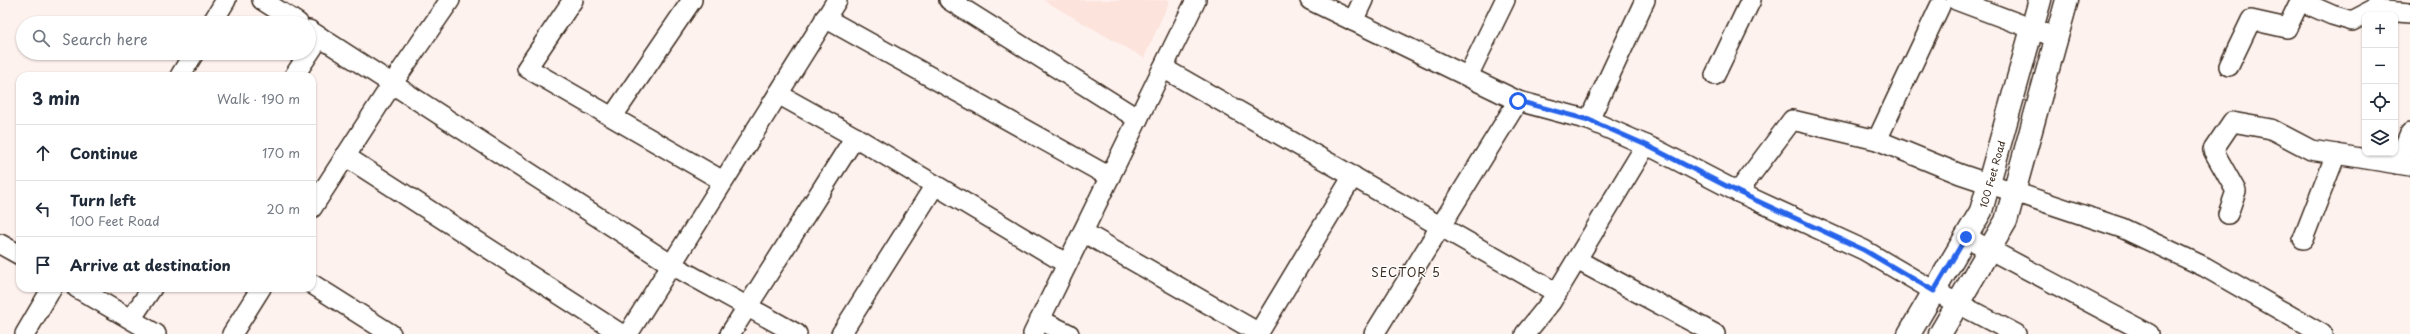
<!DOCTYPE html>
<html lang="en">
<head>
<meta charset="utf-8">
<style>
	:root { --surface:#fff; --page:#f2f2f3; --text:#1f2937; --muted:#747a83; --line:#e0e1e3 }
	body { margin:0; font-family:"Playpen Sans",sans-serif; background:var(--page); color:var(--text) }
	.controls { position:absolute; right:12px; top:12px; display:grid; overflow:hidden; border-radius:8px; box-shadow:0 1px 3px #0004 }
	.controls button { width:36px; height:36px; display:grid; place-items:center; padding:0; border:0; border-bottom:1px solid var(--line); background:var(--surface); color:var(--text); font:20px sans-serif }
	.stop { position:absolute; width:12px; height:12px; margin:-9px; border:3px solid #2563eb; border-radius:50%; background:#fff }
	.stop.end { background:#2563eb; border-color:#fff; box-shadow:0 1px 4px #0008 }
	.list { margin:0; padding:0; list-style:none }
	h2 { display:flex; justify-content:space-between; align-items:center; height:52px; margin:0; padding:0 16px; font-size:17px }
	h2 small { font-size:13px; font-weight:400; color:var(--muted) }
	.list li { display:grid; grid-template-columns:26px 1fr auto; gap:12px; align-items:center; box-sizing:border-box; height:56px; padding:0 16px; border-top:1px solid var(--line) }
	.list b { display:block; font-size:15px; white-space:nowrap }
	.list p { margin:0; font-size:13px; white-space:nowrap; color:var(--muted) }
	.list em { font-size:13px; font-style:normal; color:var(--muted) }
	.icon { flex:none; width:22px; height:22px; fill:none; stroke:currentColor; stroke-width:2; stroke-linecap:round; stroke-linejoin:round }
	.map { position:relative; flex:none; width:2410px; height:334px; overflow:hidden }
	.search { position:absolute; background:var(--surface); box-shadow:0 1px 3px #0004; left:16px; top:16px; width:300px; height:44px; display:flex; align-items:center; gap:10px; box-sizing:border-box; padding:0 14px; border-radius:22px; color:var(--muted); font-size:15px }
	.panel { position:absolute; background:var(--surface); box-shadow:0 1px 3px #0004; left:16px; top:72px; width:300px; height:220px; border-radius:12px }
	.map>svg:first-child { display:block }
	.built { fill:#fce3dc }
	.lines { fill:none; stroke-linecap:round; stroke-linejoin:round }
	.minor-casing { stroke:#3b2a1e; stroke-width:22 }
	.major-casing { stroke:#3b2a1e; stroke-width:25 }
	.minor { stroke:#fff; stroke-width:19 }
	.major { stroke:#fff; stroke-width:22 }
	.route { stroke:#2563eb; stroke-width:5 }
	.labels { text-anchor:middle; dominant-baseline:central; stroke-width:3; stroke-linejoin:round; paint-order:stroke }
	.street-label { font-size:10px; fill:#3b2a1e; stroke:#fff }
	.quarter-label { font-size:12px; letter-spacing:1px; fill:#3b2a1e; stroke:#fff }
</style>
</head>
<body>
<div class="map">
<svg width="2410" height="334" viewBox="0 0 2410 334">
	<rect width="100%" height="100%" fill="#fef2ef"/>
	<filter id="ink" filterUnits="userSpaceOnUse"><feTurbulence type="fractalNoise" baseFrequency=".025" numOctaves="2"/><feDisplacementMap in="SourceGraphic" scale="8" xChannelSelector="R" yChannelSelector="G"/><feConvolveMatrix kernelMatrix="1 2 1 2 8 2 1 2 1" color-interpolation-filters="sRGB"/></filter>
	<g filter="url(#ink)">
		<path class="built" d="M1043 0H1170L1144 58Z"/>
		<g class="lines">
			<defs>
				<g id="minor">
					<path d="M262 0 298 23"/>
					<path d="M573 0 527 68 723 181"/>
					<path d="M949 0 1138 119"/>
					<path d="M1310 0 1518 101 1589 120 1657 150 1738 192 1864 250 1934 291 2016 334"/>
					<path d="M1956 0 2057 38"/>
					<path d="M825 18 1110 177"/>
					<path d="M1353 21 1363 0"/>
					<path d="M212 23 226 0"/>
					<path d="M309 30 672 265 797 334"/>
					<path d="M2229 66 2251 20 2287 28 2300 1 2332 15 2352 21 2373 10 2410 13"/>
					<path d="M1163 68 1557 293"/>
					<path d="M1715 75 1751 0"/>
					<path d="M180 76 194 53"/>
					<path d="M294 76 320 37"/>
					<path d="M1468 76 1505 0"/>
					<path d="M778 94 855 137 1067 264"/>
					<path d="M613 116 692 0"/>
					<path d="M1589 120 1645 0"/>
					<path d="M1877 140 1940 6"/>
					<path d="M345 156 621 334"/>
					<path d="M2397 164 2410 133"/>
					<path d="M1738 192 1792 120 1877 140 1960 174 2122 228 2205 267 2322 334"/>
					<path d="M312 208 392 84 450 0"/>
					<path d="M2228 214 2236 191 2213 150 2232 122 2271 129 2311 150 2410 166"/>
					<path d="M1083 232 1259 333"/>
					<path d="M1966 237 2149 334"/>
					<path d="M2303 239 2336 154"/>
					<path d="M0 244 20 255"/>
					<path d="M1577 260 1715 334"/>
					<path d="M312 284 391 334"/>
					<path d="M77 288 156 334"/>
					<path d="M131 319 152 288"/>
					<path d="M1040 320 1069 334"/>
					<path d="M25 334 52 288"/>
					<path d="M232 334 261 288"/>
					<path d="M628 334 837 0"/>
					<path d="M730 334 855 137"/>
					<path d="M841 334 935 185"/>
					<path d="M1033 334 1196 0"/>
					<path d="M1258 334 1353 176"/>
					<path d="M1374 334 1518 101"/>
					<path d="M1525 334 1551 302 1646 145"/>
				</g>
				<g id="major">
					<path id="s1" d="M1909 334 1981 211 2040 0"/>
					<path d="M1940 334 2006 221 2067 0"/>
				</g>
			</defs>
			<use href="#minor" class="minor-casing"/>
			<use href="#major" class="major-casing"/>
			<use href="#minor" class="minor"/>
			<use href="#major" class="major"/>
		</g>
	</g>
	<g class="lines" filter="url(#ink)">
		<path class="route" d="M1518 101 1589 120 1646 145 1738 192 1864 250 1934 291 1966 237"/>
	</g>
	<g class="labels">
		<g class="street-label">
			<text stroke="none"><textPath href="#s1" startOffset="181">100 Feet Road</textPath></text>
		</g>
		<g class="quarter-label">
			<text x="1406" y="272">SECTOR 5</text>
		</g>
	</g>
</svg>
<div class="controls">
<button>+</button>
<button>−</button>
<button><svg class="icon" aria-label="locate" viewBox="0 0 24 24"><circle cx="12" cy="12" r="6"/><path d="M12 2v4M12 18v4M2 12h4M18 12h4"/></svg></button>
<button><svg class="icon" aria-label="layers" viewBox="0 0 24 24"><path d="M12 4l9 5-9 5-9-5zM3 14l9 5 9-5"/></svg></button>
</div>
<div class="stop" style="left:1518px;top:101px"></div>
<div class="stop end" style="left:1966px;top:237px"></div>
<div class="search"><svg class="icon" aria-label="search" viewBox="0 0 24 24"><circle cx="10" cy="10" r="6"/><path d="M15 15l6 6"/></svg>Search here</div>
<section class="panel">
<h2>3 min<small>Walk · 190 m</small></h2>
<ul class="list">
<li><svg class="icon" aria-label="ahead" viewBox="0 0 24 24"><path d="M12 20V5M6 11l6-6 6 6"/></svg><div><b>Continue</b></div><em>170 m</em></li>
<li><svg class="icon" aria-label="left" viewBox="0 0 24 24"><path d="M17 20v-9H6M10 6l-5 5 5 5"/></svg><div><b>Turn left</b><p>100 Feet Road</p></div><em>20 m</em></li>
<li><svg class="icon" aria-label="arrive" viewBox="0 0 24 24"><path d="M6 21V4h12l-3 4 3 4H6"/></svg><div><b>Arrive at destination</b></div></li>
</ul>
</section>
</div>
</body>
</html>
